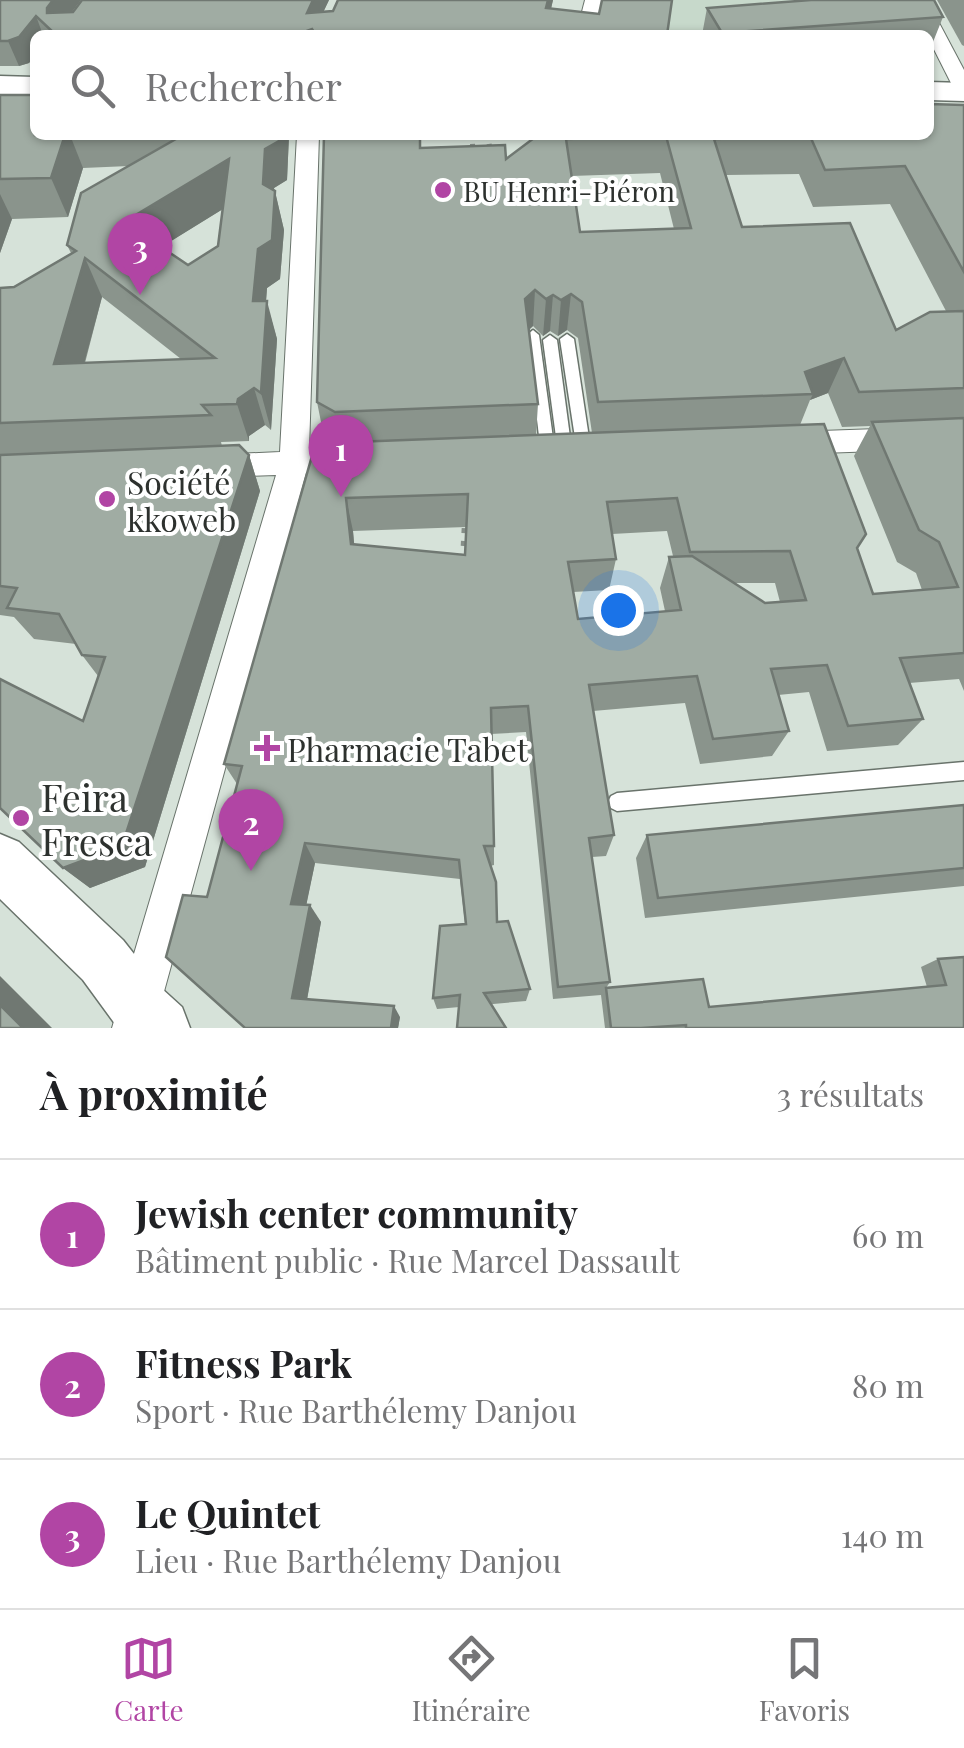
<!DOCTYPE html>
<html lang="fr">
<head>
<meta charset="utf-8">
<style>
	:root { --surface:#fff; --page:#f2f2f2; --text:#202124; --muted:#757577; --line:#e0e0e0; --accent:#b145a4 }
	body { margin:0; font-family:"Playfair Display",serif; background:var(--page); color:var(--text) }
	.you { position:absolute; left:618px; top:610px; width:35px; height:35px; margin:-25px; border:8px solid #fff; border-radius:50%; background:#1a73e8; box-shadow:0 0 0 15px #1a73e833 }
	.badge { display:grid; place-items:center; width:65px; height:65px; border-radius:50%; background:var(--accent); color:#fff; font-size:32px; font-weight:700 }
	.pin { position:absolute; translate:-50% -82px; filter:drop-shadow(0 2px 5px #0008) }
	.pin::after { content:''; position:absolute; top:52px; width:35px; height:30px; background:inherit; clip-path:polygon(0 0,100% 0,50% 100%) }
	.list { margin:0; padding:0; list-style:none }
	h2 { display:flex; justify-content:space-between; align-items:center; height:130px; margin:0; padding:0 40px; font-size:42px }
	h2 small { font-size:32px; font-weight:400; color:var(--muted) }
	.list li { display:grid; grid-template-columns:65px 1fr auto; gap:30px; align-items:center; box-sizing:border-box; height:150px; padding:0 40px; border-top:2px solid var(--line) }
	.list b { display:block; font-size:38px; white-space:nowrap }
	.list p { margin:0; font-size:32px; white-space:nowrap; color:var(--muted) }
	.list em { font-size:32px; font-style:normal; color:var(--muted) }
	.icon { flex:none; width:55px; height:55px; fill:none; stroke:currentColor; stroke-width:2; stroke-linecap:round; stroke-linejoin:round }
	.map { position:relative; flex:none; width:964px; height:1028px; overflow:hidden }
	.search { position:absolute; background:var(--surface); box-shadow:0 2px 8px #0004; left:30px; right:30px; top:30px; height:110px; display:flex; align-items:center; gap:25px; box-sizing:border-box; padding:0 35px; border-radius:15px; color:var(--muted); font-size:38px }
	.sheet { height:580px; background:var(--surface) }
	nav { display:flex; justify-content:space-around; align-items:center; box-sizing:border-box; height:140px; border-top:2px solid var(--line); background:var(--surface); font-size:28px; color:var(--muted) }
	nav a { display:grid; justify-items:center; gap:5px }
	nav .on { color:var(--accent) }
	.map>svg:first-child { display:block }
	.built { fill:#c7d9cb }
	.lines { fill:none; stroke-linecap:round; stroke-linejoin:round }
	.lane-casing { stroke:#69736b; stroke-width:3 }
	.street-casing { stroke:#69736b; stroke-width:2 }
	.secondary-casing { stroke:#69736b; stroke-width:3 }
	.primary-casing { stroke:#69736b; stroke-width:3 }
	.path-far1 { stroke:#868e88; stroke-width:5; stroke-dasharray:4 5; stroke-linecap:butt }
	.path { stroke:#868e88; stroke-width:6; stroke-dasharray:5 8; stroke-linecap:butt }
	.lane { fill:#fff; fill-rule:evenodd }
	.street { fill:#fff; fill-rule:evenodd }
	.secondary { fill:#fff; fill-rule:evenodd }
	.primary { fill:#fff; fill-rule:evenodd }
	.wall { fill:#8a948c; fill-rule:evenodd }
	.shaded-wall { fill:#707872 }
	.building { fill:#a0aca3; stroke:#707872; stroke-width:2.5; fill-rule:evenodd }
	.poi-dot { fill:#b145a4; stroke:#fff; stroke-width:4 }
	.labels { text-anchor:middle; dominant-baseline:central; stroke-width:8; stroke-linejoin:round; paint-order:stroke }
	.far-poi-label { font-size:28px; fill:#2d312e; stroke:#fff; text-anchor:start }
	.poi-label { font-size:32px; fill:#2d312e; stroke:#fff; text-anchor:start }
	.near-poi-label { font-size:38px; fill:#2d312e; stroke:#fff; text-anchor:start }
</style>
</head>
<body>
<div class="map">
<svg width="964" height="1028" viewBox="0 0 964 1028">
	<rect width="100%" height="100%" fill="#d6e2d9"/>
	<path class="built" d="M606 0H902L920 35H599Z"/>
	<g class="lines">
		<defs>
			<g id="lane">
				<path d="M533 330 539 335 555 453 548 459 541 453 527 335Z"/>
				<path d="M567 334 574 339 591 451 584 457 577 451 560 339Z"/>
				<path d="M550 335 557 340 572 452 565 458 558 452 543 340Z"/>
				<path d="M964 762V780L617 811 611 808 608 802 611 796 617 793Z"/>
			</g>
			<g id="street">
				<path d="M585 0H603L596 35H576Z"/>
				<path d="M909 0H927L964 70V95L954 89Z"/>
				<path d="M297 135H319L309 450 351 449 361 452 365 460 361 468 306 473 154 1028H112L276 475 213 477 203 474 199 466 203 458 213 455 280 452Z"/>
				<path d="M964 426V448L792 454 782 451 778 443 782 435 792 432Z"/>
			</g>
			<path id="secondary" d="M0 834 19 842 123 940 160 987 182 1007 190 1028H118L83 980 0 899Z"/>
			<g id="primary">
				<path d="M0 76 35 77V95L0 94Z"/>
				<path d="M929 82 964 83V101L929 100Z"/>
			</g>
		</defs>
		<use href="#lane" class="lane-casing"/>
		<use href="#street" class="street-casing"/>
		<use href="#secondary" class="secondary-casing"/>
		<use href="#primary" class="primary-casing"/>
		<g class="path-far1">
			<path d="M472 135 473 153"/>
			<path d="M488 135 490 151"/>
		</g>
		<path class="path" d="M463 559 465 522"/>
		<use href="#lane" class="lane"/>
		<use href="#street" class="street"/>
		<use href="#secondary" class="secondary"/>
		<use href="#primary" class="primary"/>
	</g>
	<g class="wall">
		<path d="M0 0 72 12 82 0H329L323 12 553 0 551 9 667 35H313V34V35H35V55L29 63 19 66H0Z"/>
		<path d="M937 0H964V46L962 45Z"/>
		<path d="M707 8 943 17 929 52V35H702Z"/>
		<path d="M0 95 35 135 289 136 287 180 274 188 284 230 280 279 267 288 266 301 277 339 271 430 265 425 249 436V441L221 442 222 446 249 455 260 491 145 867 90 888 63 868 83 721 98 676 82 655 76 644 34 639 14 617 0 615V288L14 287 71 253 67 245 129 166 83 168 68 217 12 219 0 253ZM223 209 218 246 188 265 161 247ZM102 297 181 359 85 363Z"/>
		<path d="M964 105V691L959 679 909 683 923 719 898 745 827 751 809 692 778 695 789 731 772 756 700 764 685 703 593 711 614 835 606 856 592 857 610 982 606 988 709 1007 927 987 921 967 938 959 964 1028H605L601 995 553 999 526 732 491 734 494 846V865L490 866 497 922 530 989 526 1001 437 1009 433 998 465 924 460 879 315 863 306 905 321 922 307 1000 400 1017 398 1028H245L207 897 237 784 224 764 335 443 324 437 317 402 421 148 506 159 538 135ZM660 173 674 229 580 232 571 176ZM799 174 813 207 890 204 946 311 896 330 742 227 726 175ZM533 326 543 336 550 331 558 336 567 330 578 338 592 433 536 435 538 404 529 330ZM828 393 842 427 870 426 854 456 897 562 916 573 922 590 873 594 857 549 800 425 810 400ZM466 527 465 555 354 545 353 531ZM667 531 673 556 669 557 660 588 665 611 578 619 573 592 609 590 616 559 612 534ZM734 583H775L780 602 765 603Z"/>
		<path d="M964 805V886L645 918 636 858 647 835Z"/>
	</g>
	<g class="shaded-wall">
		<path d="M53 0H81L56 33 47 13V8Z"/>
		<path d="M313 0H329L314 32 312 29 313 35H296Z"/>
		<path d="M548 0H553L545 33 546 8Z"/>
		<path d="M36 16 43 35H35V55L29 63 19 66 8 41Z"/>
		<path d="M65 135H70L83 168 68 217 51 178Z"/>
		<path d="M279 135H289L287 180 274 188 272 223 263 184 265 149Z"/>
		<path d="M229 159 239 199 139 261 124 222Z"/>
		<path d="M275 191 284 230 280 279 267 288 263 340 253 301 258 249Z"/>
		<path d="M0 194 12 219 0 253Z"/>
		<path d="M85 258 102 297 74 401 54 364Z"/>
		<path d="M535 290 533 326 523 335 525 299Z"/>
		<path d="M571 294 567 330 558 336 561 300Z"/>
		<path d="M553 295 550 331 543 336 546 299Z"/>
		<path d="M267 301 277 339 271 430 261 393Z"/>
		<path d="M844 358 828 393 810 400 813 394 805 372Z"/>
		<path d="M254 388 265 425 249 436V441L237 404 238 399Z"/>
		<path d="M249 455 260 491 145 867 90 888 63 868Z"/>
		<path d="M346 498 353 531 357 576 351 544Z"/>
		<path d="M305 843 315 863 303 921 291 904Z"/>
		<path d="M310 905 321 922 305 1010 292 998Z"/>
		<path d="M0 976 52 1028H23L0 1005Z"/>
		<path d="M394 1006 400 1017 398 1028H391Z"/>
	</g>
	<g class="building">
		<path d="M0 0H53L47 8V13L73 12 82 0H313L307 13 333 11 338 0H548L546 8 599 14 602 0H672L667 35H316L312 29 296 35H56L36 16 19 37 8 41H0Z"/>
		<path d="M811 0H934L943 17 722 33 707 8Z"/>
		<path d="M0 95H35V135H65L51 178 0 179Z"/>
		<path d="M929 104 964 105V272L905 166 825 170 810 136 714 139 742 227 850 223 896 330 930 312 964 311V388L859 392 844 358 805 372 813 394 598 402 582 302 571 294 561 300 553 295 546 299 535 290 525 299 538 404 335 412 317 402 324 135H420V148L505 145 506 159 538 135H929ZM666 136 691 228 580 232 566 139Z"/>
		<path d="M183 135H279V141L265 149 263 184 275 191 272 240 258 249 253 301H267L261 393 254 388 238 399 237 404 202 405 211 415 0 423V288L14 287 76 251 67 245 81 193ZM229 159 218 246 188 265 124 222ZM85 258 215 358 54 364Z"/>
		<path d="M964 418V653L900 658 923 719 848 726 827 665 771 669 789 731 713 739 697 676 589 685 614 835 589 838 610 982 558 987 528 706 491 708 494 846H484L496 882 497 922 508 921 530 989 484 993 506 1028H457L460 995 433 998 440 926 466 924 459 860 305 843 291 904 310 905 292 998 394 1006 391 1028H245L166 957 183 895 207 897 242 766 224 764 312 456 327 443 824 424 866 534 857 548 873 594 958 587 939 542 919 530 872 422ZM468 494 465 555 351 544 346 498ZM677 498 690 552 790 551 806 600 765 603 692 556 669 557 681 610 578 619 568 562 616 559 607 502Z"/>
		<path d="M239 445 249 455 122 846 63 868 0 808V679L83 721 105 657 82 655 59 614 7 608 17 588 0 586V455Z"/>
		<path d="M964 805V868L658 898 647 835Z"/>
		<path d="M964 957V1028H686V1025L641 1028H611L606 988 703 979 709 1007 946 985 938 959Z"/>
		<path d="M0 1005 23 1028H0Z"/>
	</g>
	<g class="poi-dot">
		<circle cx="443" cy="190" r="10"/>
		<circle cx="107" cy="499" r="10"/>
		<path d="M262 733h10v10h10v10h-10v10h-10v-10h-10v-10h10z"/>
		<circle cx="21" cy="818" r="10"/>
	</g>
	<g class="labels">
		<g class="far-poi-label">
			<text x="463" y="190">BU Henri-Piéron</text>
		</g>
		<g class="poi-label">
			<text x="127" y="481">Société<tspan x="127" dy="37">kkoweb</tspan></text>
			<text x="287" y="748">Pharmacie Tabet</text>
		</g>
		<g class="near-poi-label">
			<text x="41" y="796">Feira<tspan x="41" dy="44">Fresca</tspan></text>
		</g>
	</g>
</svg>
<div class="you"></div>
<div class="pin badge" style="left:341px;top:497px">1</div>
<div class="pin badge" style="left:251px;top:871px">2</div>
<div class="pin badge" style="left:140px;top:295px">3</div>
<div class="search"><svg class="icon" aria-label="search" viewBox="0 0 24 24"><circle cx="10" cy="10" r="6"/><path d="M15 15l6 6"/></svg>Rechercher</div>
</div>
<section class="sheet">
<h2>À proximité<small>3 résultats</small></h2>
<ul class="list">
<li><span class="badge">1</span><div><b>Jewish center community</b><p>Bâtiment public · Rue Marcel Dassault</p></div><em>60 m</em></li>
<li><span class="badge">2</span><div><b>Fitness Park</b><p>Sport · Rue Barthélemy Danjou</p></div><em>80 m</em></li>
<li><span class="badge">3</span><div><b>Le Quintet</b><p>Lieu · Rue Barthélemy Danjou</p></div><em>140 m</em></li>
</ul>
</section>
<nav>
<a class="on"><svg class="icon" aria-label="map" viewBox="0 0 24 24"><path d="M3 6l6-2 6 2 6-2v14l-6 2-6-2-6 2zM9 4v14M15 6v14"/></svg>Carte</a>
<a><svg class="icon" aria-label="directions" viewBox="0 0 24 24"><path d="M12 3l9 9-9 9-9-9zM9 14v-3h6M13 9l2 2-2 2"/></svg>Itinéraire</a>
<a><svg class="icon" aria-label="saved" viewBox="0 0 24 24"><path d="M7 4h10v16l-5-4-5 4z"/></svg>Favoris</a>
</nav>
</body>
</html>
